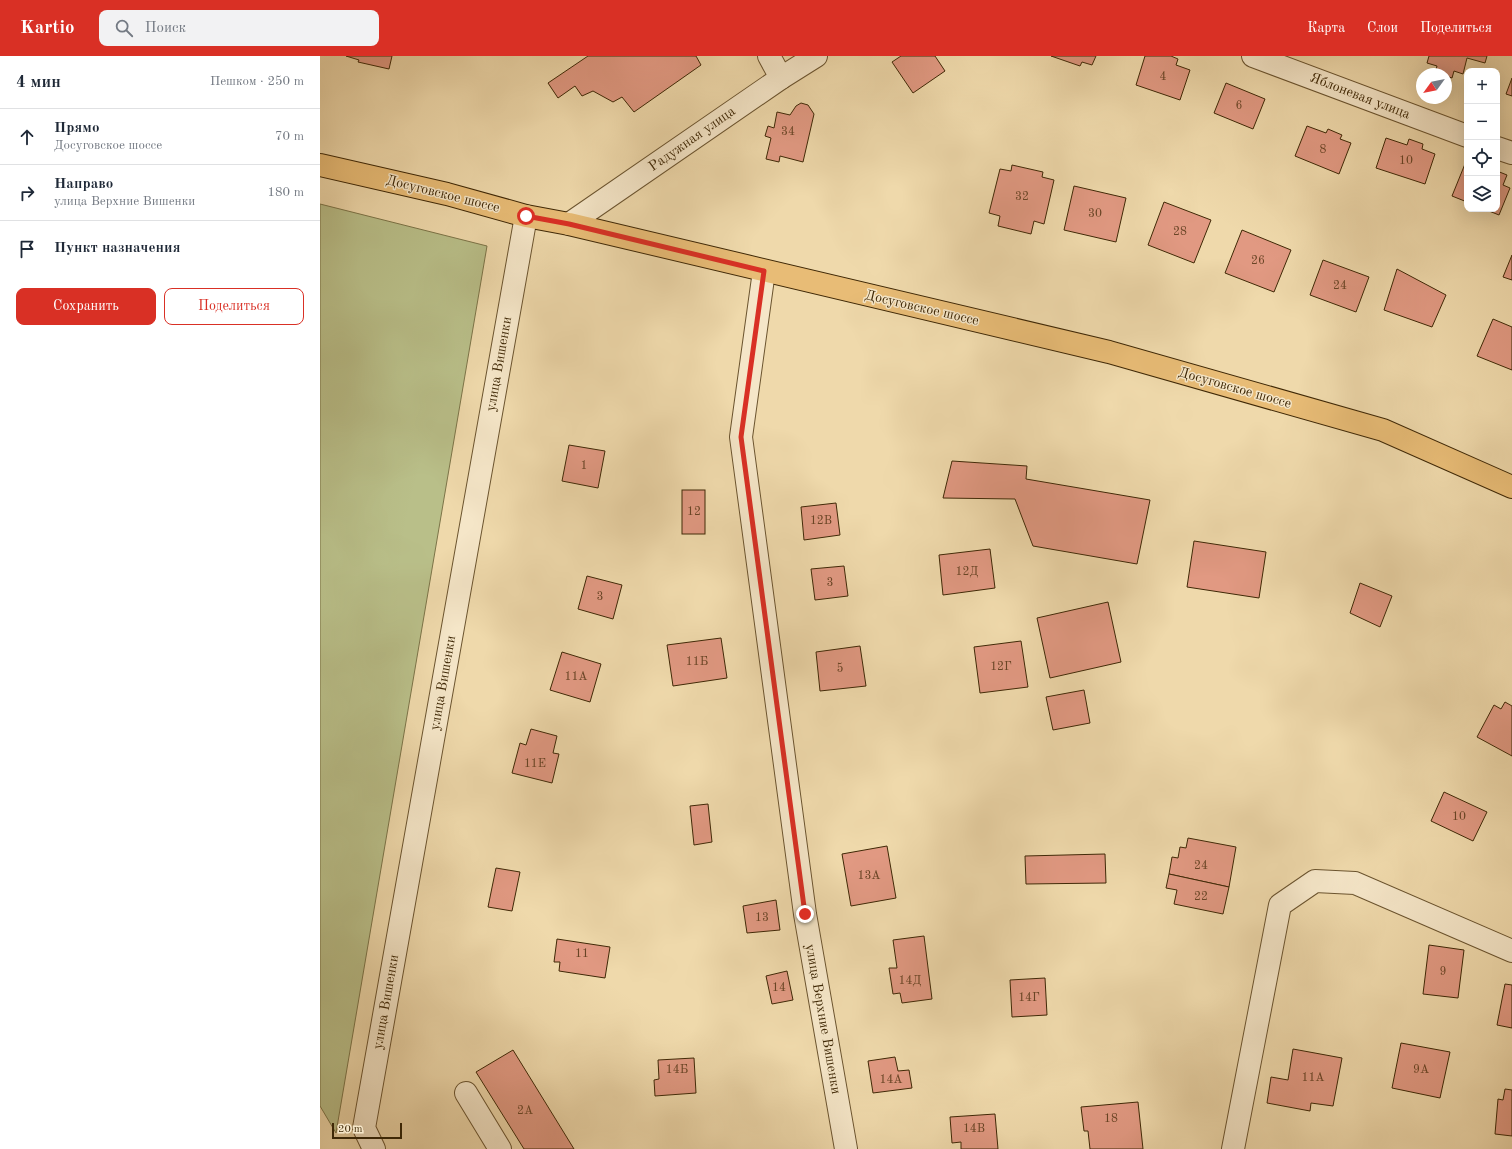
<!DOCTYPE html>
<html lang="ru">
<head>
<meta charset="utf-8">
<style>
	:root { --surface:#fff; --page:#f2f2f3; --text:#1f2937; --muted:#747a83; --line:#e0e1e3; --accent:#d93025 }
	body { margin:0; font-family:"Old Standard TT",serif; background:var(--page); color:var(--text) }
	.controls { position:absolute; right:12px; top:12px; display:grid; overflow:hidden; border-radius:8px; box-shadow:0 4px 16px #0002 }
	.controls button { width:36px; height:36px; display:grid; place-items:center; padding:0; border:0; border-bottom:1px solid var(--line); background:var(--surface); color:var(--text); font:20px sans-serif }
	.compass { position:absolute; left:1096px; top:12px; width:36px; height:36px; border-radius:50%; background:var(--surface); box-shadow:0 4px 16px #0002; rotate:237deg }
	.scale { position:absolute; left:12px; bottom:10px; width:70px; box-sizing:border-box; padding-left:4px; border:2px solid #3f2806; border-top:0; font-size:11px; line-height:14px; white-space:nowrap; color:#3f2806; -webkit-text-stroke:3px #f5e6c8; paint-order:stroke }
	.stop { position:absolute; width:12px; height:12px; margin:-9px; border:3px solid #d93025; border-radius:50%; background:#fff }
	.stop.end { background:#d93025; border-color:#fff; box-shadow:0 1px 4px #0008 }
	.list { margin:0; padding:0; list-style:none }
	h2 { display:flex; justify-content:space-between; align-items:center; height:52px; margin:0; padding:0 16px; font-size:17px }
	h2 small { font-size:13px; font-weight:400; color:var(--muted) }
	.list li { display:grid; grid-template-columns:26px 1fr auto; gap:12px; align-items:center; box-sizing:border-box; height:56px; padding:0 16px; border-top:1px solid var(--line) }
	.list b { display:block; font-size:15px; white-space:nowrap }
	.list p { margin:0; font-size:13px; white-space:nowrap; color:var(--muted) }
	.list em { font-size:13px; font-style:normal; color:var(--muted) }
	.actions { display:flex; gap:8px; padding:12px 16px }
	.actions a { flex:1; padding:9px 0; border:1px solid var(--accent); border-radius:8px; text-align:center; font-size:14px; color:var(--accent) }
	.actions .main { background:var(--accent); color:#fff }
	.icon { flex:none; width:22px; height:22px; fill:none; stroke:currentColor; stroke-width:2; stroke-linecap:round; stroke-linejoin:round }
	.map { position:relative; flex:none; width:1192px; height:1093px; overflow:hidden }
	header { display:flex; align-items:center; gap:24px; box-sizing:border-box; height:56px; padding:0 20px; background:var(--accent); color:#fff }
	header strong { font-size:19px }
	nav { display:flex; gap:22px; margin-inline-start:auto; font-size:14px }
	.search { width:280px; height:36px; background:var(--page); display:flex; align-items:center; gap:10px; box-sizing:border-box; padding:0 14px; border-radius:8px; color:var(--muted); font-size:15px }
	main { display:flex }
	aside { flex:1; background:var(--surface) }
	.map>svg:first-child { display:block }
	.green { fill:#b9bf89; stroke:#7c7448 }
	.building { fill:#e19982; stroke:#3f2806 }
	.lines { fill:none; stroke-linecap:round; stroke-linejoin:round }
	.minor-casing { stroke:#6b542f; stroke-width:24 }
	.major-casing { stroke:#3f2806; stroke-width:24 }
	.minor { stroke:#f5e6c8; stroke-width:22 }
	.major { stroke:#e8bc76; stroke-width:22 }
	.route { stroke:#d93025; stroke-width:5 }
	.labels { text-anchor:middle; dominant-baseline:central; stroke-width:3; stroke-linejoin:round; paint-order:stroke }
	.number-label { font-size:12px; fill:#684425 }
	.street-label { font-size:14px; fill:#3f2806; stroke:#f5e6c8 }
</style>
</head>
<body>
<header>
<strong>Kartio</strong>
<div class="search"><svg class="icon" aria-label="search" viewBox="0 0 24 24"><circle cx="10" cy="10" r="6"/><path d="M15 15l6 6"/></svg>Поиск</div>
<nav><a>Карта</a><a>Слои</a><a>Поделиться</a></nav>
</header>
<main>
<aside>
<h2>4 мин<small>Пешком · 250 m</small></h2>
<ul class="list">
<li><svg class="icon" aria-label="ahead" viewBox="0 0 24 24"><path d="M12 20V5M6 11l6-6 6 6"/></svg><div><b>Прямо</b><p>Досуговское шоссе</p></div><em>70 m</em></li>
<li><svg class="icon" aria-label="right" viewBox="0 0 24 24"><path d="M7 20v-9h11M14 6l5 5-5 5"/></svg><div><b>Направо</b><p>улица Верхние Вишенки</p></div><em>180 m</em></li>
<li><svg class="icon" aria-label="arrive" viewBox="0 0 24 24"><path d="M6 21V4h12l-3 4 3 4H6"/></svg><div><b>Пункт назначения</b></div></li>
</ul>
<div class="actions"><a class="main">Сохранить</a><a>Поделиться</a></div>
</aside>
<div class="map">
<svg width="1192" height="1093" viewBox="0 0 1192 1093">
	<rect width="100%" height="100%" fill="#efd9ab"/>
	<filter id="stains"><feTurbulence type="fractalNoise" baseFrequency=".005" numOctaves="4"/><feColorMatrix values="0 0 0 0 .2 0 0 0 0 .09 0 0 0 0 .02 0 0 0 .5 -.17"/></filter>
	<radialGradient id="worn" r=".72"><stop offset=".6" stop-color="#630" stop-opacity="0"/><stop offset="1" stop-color="#630" stop-opacity=".3"/></radialGradient>
	<path class="green" d="M0 148 167 190 16 1077 0 1050Z"/>
	<g class="building">
		<path d="M26 0H72L69 13 38 6 39 4Z"/>
		<path d="M268 0H376L381 9 314 56 302 41 293 46 273 35 262 40 255 30 238 42 228 27Z"/>
		<path d="M581 0H615L625 15 593 37 572 6Z"/>
		<path d="M731 0H776L772 9 762 6 760 10Z"/>
		<path d="M825 0H851L858 3 856 9 870 14 860 44 816 29Z"/>
		<path d="M1109 0H1167L1165 7 1147 2 1143 18 1134 15 1132 22 1126 20V18L1115 17 1117 10 1107 7Z"/>
		<path d="M1192 22V40L1186 38Z"/>
		<path d="M906 27 945 43 933 73 894 57Z"/>
		<path d="M481 47 488 49 494 58 483 106 460 100 459 106 446 103 451 82 445 80 448 70 454 72 457 56 470 59 476 50Z"/>
		<path d="M987 70 1006 77 1008 73 1022 79 1020 83 1031 87 1019 118 975 100Z"/>
		<path d="M1066 82 1087 89 1089 83 1103 88 1102 93 1115 98 1105 128 1056 112Z"/>
		<path d="M1147 103V146L1132 140Z"/>
		<path d="M692 109 723 116 722 121 734 124 724 168 714 165 711 178 678 170 680 160 669 157 680 113 691 115Z"/>
		<path d="M1177 115 1187 119 1183 129 1190 132 1179 159 1164 153H1177Z"/>
		<path d="M754 130 806 142 796 186 744 174Z"/>
		<path d="M844 146 891 164 874 207 828 189Z"/>
		<path d="M922 174 971 194 954 236 905 217Z"/>
		<path d="M1192 199V224L1183 221Z"/>
		<path d="M1003 204 1049 221 1036 256 990 239Z"/>
		<path d="M1077 213 1126 239 1112 271 1064 254Z"/>
		<path d="M1173 263 1192 271V314L1157 300Z"/>
		<path d="M249 389 285 395 278 432 242 425Z"/>
		<path d="M632 405 707 410 706 423 830 444 817 508 713 490 695 443 623 442Z"/>
		<rect x="362" y="434" width="23" height="44"/>
		<path d="M516 447 520 479 484 484 481 451Z"/>
		<path d="M874 485 946 496 939 542 867 531Z"/>
		<path d="M670 493 675 532 623 539 619 499Z"/>
		<path d="M524 510 528 540 495 544 491 513Z"/>
		<path d="M267 520 302 529 293 563 258 553Z"/>
		<path d="M1040 527 1072 540 1060 571 1030 557Z"/>
		<path d="M788 546 801 606 730 622 717 562Z"/>
		<path d="M401 582 407 622 353 630 347 589Z"/>
		<path d="M701 585 708 631 660 637 654 591Z"/>
		<path d="M540 590 546 630 500 635 496 596Z"/>
		<path d="M242 596 281 608 270 646 230 634Z"/>
		<path d="M764 634 770 667 733 674 726 641Z"/>
		<path d="M1185 646 1192 650V700L1157 681 1174 649 1181 653Z"/>
		<path d="M211 673 237 680 233 697 239 698 232 727 192 717 200 687 206 689Z"/>
		<path d="M1124 736 1167 756 1153 785 1111 765Z"/>
		<path d="M388 748 392 786 374 789 370 750Z"/>
		<path d="M868 782 916 791 909 831 849 818 852 801 858 802 860 791 866 792Z"/>
		<path d="M567 790 576 842 531 850 522 798Z"/>
		<path d="M785 798 786 827 706 828 705 800Z"/>
		<path d="M176 812 200 816 192 855 168 851Z"/>
		<path d="M849 818 909 831 903 858 854 848 857 834 846 832Z"/>
		<path d="M456 844 460 874 427 877 423 850Z"/>
		<path d="M604 880 612 943 582 947 580 937 573 938 569 912H577L573 884Z"/>
		<path d="M237 883 290 891 285 922 239 915 240 906H234Z"/>
		<path d="M1109 889 1144 894 1138 942 1103 938Z"/>
		<path d="M467 915 473 944 452 948 446 920Z"/>
		<path d="M725 922 727 959 692 961 690 924Z"/>
		<path d="M1185 928 1192 929V972L1177 969Z"/>
		<path d="M1081 987 1130 996 1120 1042 1072 1032Z"/>
		<path d="M973 993 1022 1002 1013 1050 991 1047 990 1055 947 1047 951 1021 968 1024Z"/>
		<path d="M193 994 254 1093H204L156 1016Z"/>
		<path d="M575 1001 578 1015 589 1014 592 1032 553 1037 548 1005Z"/>
		<path d="M374 1002 376 1037 335 1040 334 1024 339 1023 338 1004Z"/>
		<path d="M1185 1033 1192 1034V1080L1175 1078 1178 1043 1183 1044Z"/>
		<path d="M818 1046 823 1093H770L768 1075H764L761 1051Z"/>
		<path d="M675 1058 678 1093H641V1086L632 1087 630 1061Z"/>
	</g>
	<g class="lines">
		<defs>
			<g id="minor">
				<path d="M449 0 461 22"/>
				<path d="M933 0 1147 80"/>
				<path d="M1177 92 1192 97"/>
				<path d="M249 168 461 22 496 0"/>
				<path d="M444 215 421 381 485 858 526 1093"/>
				<path d="M146 1037 180 1093"/>
				<path d="M54 1093 44 1072 206 160"/>
				<path d="M913 1093 960 849 995 825 1035 827 1192 895"/>
			</g>
			<path id="major" d="M0 109 127 138 206 160 249 168 789 296 1063 374 1192 431"/>
		</defs>
		<use href="#minor" class="minor-casing"/>
		<use href="#major" class="major-casing"/>
		<use href="#minor" class="minor"/>
		<use href="#major" class="major"/>
	</g>
	<g class="lines">
		<path class="route" d="M206 160 249 168 444 215 421 381 485 858"/>
	</g>
	<g class="labels">
		<g class="number-label">
			<text x="843" y="21">4</text>
			<text x="919" y="50">6</text>
			<text x="468" y="76">34</text>
			<text x="1003" y="94">8</text>
			<text x="1086" y="105">10</text>
			<text x="702" y="141">32</text>
			<text x="775" y="158">30</text>
			<text x="860" y="176">28</text>
			<text x="938" y="205">26</text>
			<text x="1020" y="230">24</text>
			<text x="264" y="410">1</text>
			<text x="374" y="456">12</text>
			<text x="501" y="465">12В</text>
			<text x="647" y="516">12Д</text>
			<text x="510" y="527">3</text>
			<text x="280" y="541">3</text>
			<text x="377" y="606">11Б</text>
			<text x="681" y="611">12Г</text>
			<text x="520" y="613">5</text>
			<text x="256" y="621">11А</text>
			<text x="215" y="708">11Е</text>
			<text x="1139" y="761">10</text>
			<text x="881" y="810">24</text>
			<text x="549" y="820">13А</text>
			<text x="881" y="841">22</text>
			<text x="442" y="862">13</text>
			<text x="262" y="898">11</text>
			<text x="1123" y="916">9</text>
			<text x="590" y="925">14Д</text>
			<text x="459" y="932">14</text>
			<text x="709" y="942">14Г</text>
			<text x="357" y="1014">14Б</text>
			<text x="1101" y="1014">9А</text>
			<text x="993" y="1022">11А</text>
			<text x="571" y="1024">14А</text>
			<text x="205" y="1055">2А</text>
			<text x="791" y="1063">18</text>
			<text x="654" y="1073">14В</text>
		</g>
		<g class="street-label">
			<text transform="translate(1040 40) rotate(21)">Яблоневая улица</text>
			<text transform="translate(372 83) rotate(-35)">Радужная улица</text>
			<text transform="translate(123 138) rotate(14)">Досуговское шоссе</text>
			<text transform="translate(602 252) rotate(13)">Досуговское шоссе</text>
			<text transform="translate(179 308) rotate(-80)">улица Вишенки</text>
			<text transform="translate(915 332) rotate(16)">Досуговское шоссе</text>
			<text transform="translate(123 627) rotate(-80)">улица Вишенки</text>
			<text transform="translate(66 946) rotate(-80)">улица Вишенки</text>
			<text transform="translate(503 963) rotate(80)">улица Верхние Вишенки</text>
		</g>
	</g>
	<rect width="100%" height="100%" filter="url(#stains)"/>
	<rect width="100%" height="100%" fill="url(#worn)"/>
</svg>
<div class="controls">
<button>+</button>
<button>−</button>
<button><svg class="icon" aria-label="locate" viewBox="0 0 24 24"><circle cx="12" cy="12" r="6"/><path d="M12 2v4M12 18v4M2 12h4M18 12h4"/></svg></button>
<button><svg class="icon" aria-label="layers" viewBox="0 0 24 24"><path d="M12 4l9 5-9 5-9-5zM3 14l9 5 9-5"/></svg></button>
</div>
<svg class="compass" viewBox="-18 -18 36 36"><path d="M0-13l5 13h-10z" fill="#e53935"/><path d="M0 13l5-13h-10z" fill="#747a83"/></svg>
<div class="scale">20 m</div>
<div class="stop" style="left:206px;top:160px"></div>
<div class="stop end" style="left:485px;top:858px"></div>
</div>
</main>
</body>
</html>
